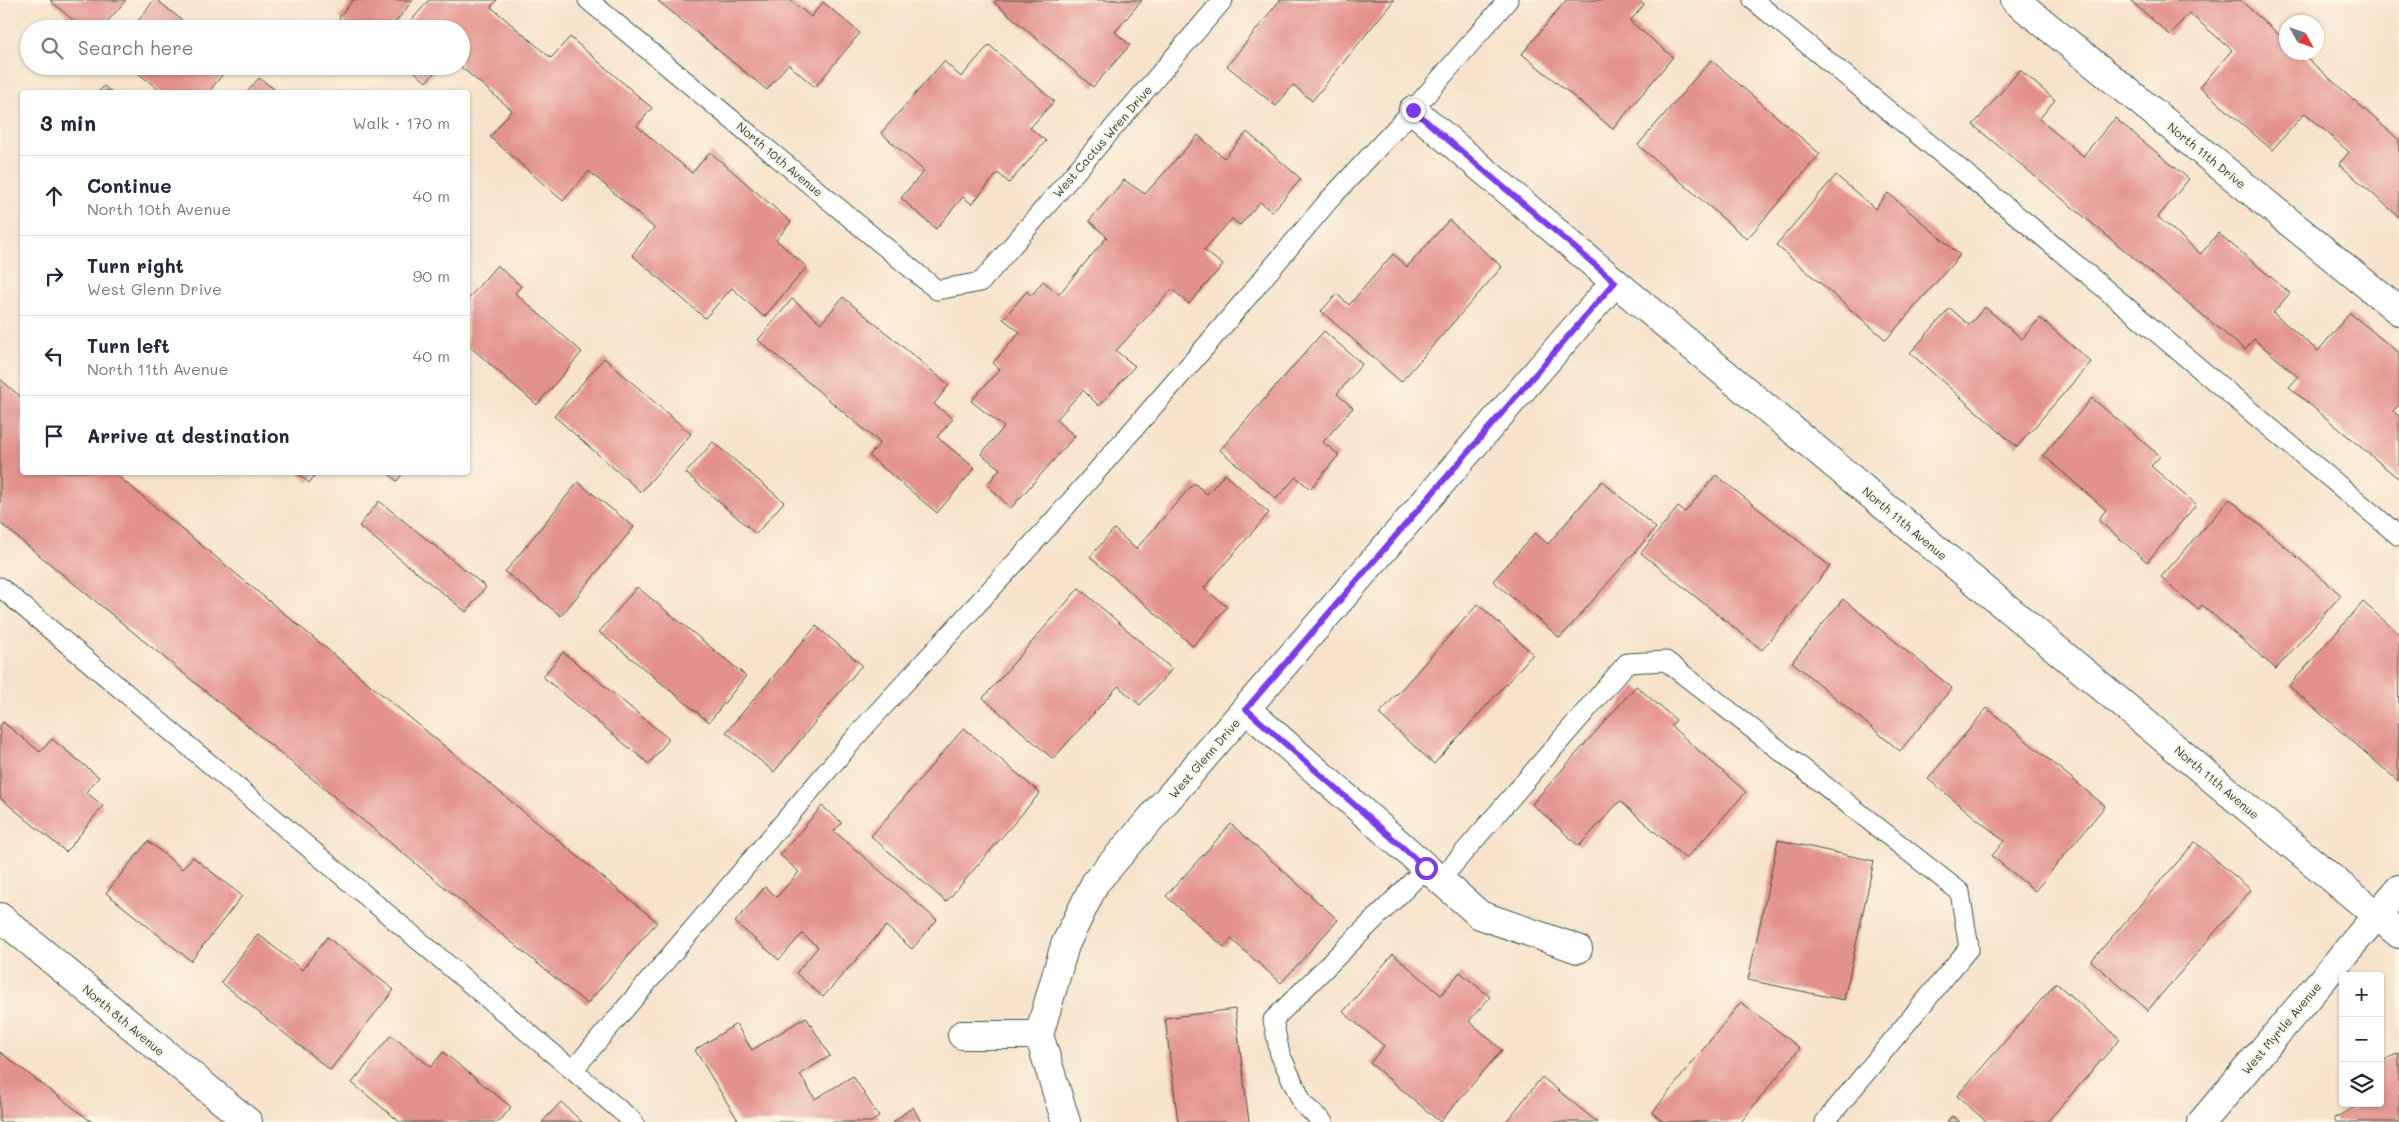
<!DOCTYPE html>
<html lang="en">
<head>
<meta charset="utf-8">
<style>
	:root { --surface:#fff; --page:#f2f2f3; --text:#1f2937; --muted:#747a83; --line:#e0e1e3 }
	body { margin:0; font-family:Mali,sans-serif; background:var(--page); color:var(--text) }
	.controls { position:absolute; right:15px; bottom:15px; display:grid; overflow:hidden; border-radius:5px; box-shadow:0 1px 4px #0004 }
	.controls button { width:45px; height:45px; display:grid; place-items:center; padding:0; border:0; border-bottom:1px solid var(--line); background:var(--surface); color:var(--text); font:25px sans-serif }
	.compass { position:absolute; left:2279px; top:15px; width:45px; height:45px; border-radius:50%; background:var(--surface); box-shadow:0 1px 4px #0004; rotate:130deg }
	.stop { position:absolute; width:15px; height:15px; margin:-11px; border:4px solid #7c3aed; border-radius:50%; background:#fff }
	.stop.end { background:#7c3aed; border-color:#fff; box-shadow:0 1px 5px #0008 }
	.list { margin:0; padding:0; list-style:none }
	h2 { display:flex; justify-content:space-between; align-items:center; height:65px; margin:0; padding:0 20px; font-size:21px }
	h2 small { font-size:16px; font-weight:400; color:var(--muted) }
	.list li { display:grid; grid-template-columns:32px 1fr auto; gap:15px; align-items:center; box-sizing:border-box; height:80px; padding:0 20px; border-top:1px solid var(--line) }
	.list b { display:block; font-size:19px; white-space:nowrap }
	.list p { margin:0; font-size:16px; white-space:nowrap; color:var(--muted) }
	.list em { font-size:16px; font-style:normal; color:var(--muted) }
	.icon { flex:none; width:28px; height:28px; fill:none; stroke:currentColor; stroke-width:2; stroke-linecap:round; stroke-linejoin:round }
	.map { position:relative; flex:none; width:2399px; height:1122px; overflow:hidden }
	.search { position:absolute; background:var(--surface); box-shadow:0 1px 4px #0004; left:20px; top:20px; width:450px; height:55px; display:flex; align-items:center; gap:12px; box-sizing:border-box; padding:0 18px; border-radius:28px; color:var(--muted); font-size:19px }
	.panel { position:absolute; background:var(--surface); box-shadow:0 1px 4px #0004; left:20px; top:90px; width:450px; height:385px; border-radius:5px }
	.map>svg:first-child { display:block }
	.building { fill:#e3918c }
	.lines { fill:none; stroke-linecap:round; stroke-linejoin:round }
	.lane-casing { stroke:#3f564b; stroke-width:21 }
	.street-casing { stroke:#3f564b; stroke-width:30 }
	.lane { stroke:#fff; stroke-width:19 }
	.street { stroke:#fff; stroke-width:28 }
	.route { stroke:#7c3aed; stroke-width:6 }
	.labels { text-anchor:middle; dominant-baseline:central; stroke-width:4.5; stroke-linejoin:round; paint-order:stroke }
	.street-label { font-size:12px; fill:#1f3d34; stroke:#fcf5e5 }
</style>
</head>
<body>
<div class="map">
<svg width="2399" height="1122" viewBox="0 0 2399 1122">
	<rect width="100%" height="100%" fill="#fcf5e5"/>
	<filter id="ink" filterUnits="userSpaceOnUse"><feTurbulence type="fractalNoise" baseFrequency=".02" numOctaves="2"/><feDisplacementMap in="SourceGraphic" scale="10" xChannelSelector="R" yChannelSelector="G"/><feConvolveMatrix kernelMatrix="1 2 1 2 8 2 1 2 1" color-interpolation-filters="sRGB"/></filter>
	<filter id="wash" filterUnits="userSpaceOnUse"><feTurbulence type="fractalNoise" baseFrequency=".0096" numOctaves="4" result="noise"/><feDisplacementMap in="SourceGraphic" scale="20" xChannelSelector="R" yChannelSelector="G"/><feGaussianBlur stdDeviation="1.12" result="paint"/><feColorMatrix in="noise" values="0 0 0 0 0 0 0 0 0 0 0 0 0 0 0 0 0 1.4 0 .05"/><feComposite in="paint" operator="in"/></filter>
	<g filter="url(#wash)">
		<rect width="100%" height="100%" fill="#f7e3cb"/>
		<g id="blocks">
			<g class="building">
				<path d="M50 0H126L101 29H83Z"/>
				<path d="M154 0H157L193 29H132Z"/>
				<path d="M353 0H413L390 29H354L339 18Z"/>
				<path d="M429 0H497L491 7 551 58 570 37 652 108 637 126 692 173 710 152 791 222 776 240 807 267 764 317 732 288 705 318 632 255 654 228 589 171 563 201 490 137 512 110 461 67V29H404Z"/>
				<path d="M657 0H790L811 17 823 2 860 33 815 87 788 64 767 90Z"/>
				<path d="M996 0H1142L1115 32 1130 45 1093 87 994 2Z"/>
				<path d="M1280 0H1394L1312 101 1293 85 1276 106 1227 66Z"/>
				<path d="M1566 0H1638L1644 5 1630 21 1673 57 1613 129 1522 54Z"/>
				<path d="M2130 0H2240L2286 41V52H2300L2399 140V217L2339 164 2349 152 2305 113 2272 150 2200 87 2232 50 2189 13 2170 35Z"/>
				<path d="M989 45 1054 101 1030 128 1046 141 1009 183 998 173 972 204 963 197 936 229 901 198 924 171 881 133 944 61 961 77Z"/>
				<path d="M1711 60 1820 154 1747 239 1638 145Z"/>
				<path d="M129 66H229L209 92H162Z"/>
				<path d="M408 66H440L426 82Z"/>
				<path d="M2020 70 2055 100 2039 119 2083 156 2115 118 2189 179 2158 217 2201 254 2218 233 2290 293 2273 313 2318 351 2350 313 2399 353V405L2393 411 2399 416V479L2289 387 2298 377 2254 339 2245 350 1973 125Z"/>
				<path d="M259 78 278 92H247Z"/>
				<path d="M104 86 111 92H98Z"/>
				<path d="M1247 132 1301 179 1272 212 1260 202 1240 225 1232 219 1204 250 1223 265 1189 304 1172 289 1116 351 1135 366 1099 406 1083 390 1056 420 1075 436 1011 508 987 485 1000 469 981 454 1004 427 971 401 1000 369 993 363 1020 332 1003 319 1027 291 1031 296 1043 281 1059 294 1107 237 1089 221 1124 180 1145 194 1198 135 1224 158Z"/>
				<path d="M1836 175 1875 209 1888 193 1960 255 1886 340 1776 245Z"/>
				<path d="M1449 220 1502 267 1401 382 1321 311 1337 294 1349 305 1393 254 1407 267Z"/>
				<path d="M497 265 521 286 515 293 582 352 537 405 468 345V299Z"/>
				<path d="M843 297 949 385 934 404 953 419 937 437 975 468 937 513 869 456 880 443 758 340 792 299 821 323Z"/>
				<path d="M1985 307 2022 339 2040 318 2091 362 2017 447 1910 353 1950 308 1969 325Z"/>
				<path d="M1324 331 1362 364 1337 394 1353 408 1323 442 1339 455 1310 489 1296 477 1276 499 1220 450Z"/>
				<path d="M604 358 691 434 641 492 554 416Z"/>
				<path d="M0 379 22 398V472H113L657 922 587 1004 0 523Z"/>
				<path d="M2092 398 2160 456 2151 466 2196 505 2147 562 2098 520 2106 510 2043 455Z"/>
				<path d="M713 442 784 502 756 534 686 473Z"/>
				<path d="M296 472H317L309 483Z"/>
				<path d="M387 472H404L397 481Z"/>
				<path d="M1225 474 1269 513 1204 588 1227 607 1193 646 1090 557 1114 529 1136 549 1194 483 1207 494Z"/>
				<path d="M1716 475 1830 566 1762 650 1641 553 1678 507 1685 512Z"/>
				<path d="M1602 481 1656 528 1560 638 1493 581 1535 533 1548 544Z"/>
				<path d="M578 482 634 527 561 616 505 572Z"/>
				<path d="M2230 499 2341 595 2276 669 2202 605 2198 610 2161 577Z"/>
				<path d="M379 501 486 587 466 612 359 526Z"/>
				<path d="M637 587 746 676 709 722 599 632Z"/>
				<path d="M1079 588 1172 669 1140 705 1118 686 1053 759 983 698Z"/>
				<path d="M1843 599 1952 688 1900 751 1792 662Z"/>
				<path d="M2363 602 2399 634 2398 781 2289 686Z"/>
				<path d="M1478 604 1533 654 1434 764 1379 714Z"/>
				<path d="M816 626 862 665 774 772 726 732Z"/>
				<path d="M563 652 669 739 649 764 543 677Z"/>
				<path d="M1636 686 1676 720 1671 726 1746 792 1686 859 1620 801 1579 846 1532 804Z"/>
				<path d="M1987 708 2105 806 2035 891 1992 856 2004 841 1928 779Z"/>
				<path d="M3 722 40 752 52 739 99 777 86 792 103 806 66 852 0 798V726Z"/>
				<path d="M964 728 1040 793 946 902 871 836Z"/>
				<path d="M822 806 842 823 834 831 937 920 912 949 886 926 823 997 796 973 818 947 802 934 779 960 735 922 765 887 777 897 799 872 780 855Z"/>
				<path d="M1231 824 1338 920 1281 983 1231 939 1224 947 1166 896Z"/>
				<path d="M1778 840 1874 861 1844 1000 1748 980Z"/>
				<path d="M148 841 182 869 193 857 242 896 191 961 106 893Z"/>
				<path d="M2195 842 2251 890 2148 1010 2091 961Z"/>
				<path d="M258 934 302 970 327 937 394 990 330 1070 221 982Z"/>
				<path d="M1393 954 1441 995 1460 972 1490 997 1469 1021 1502 1050 1440 1122 1370 1063 1384 1046 1343 1012Z"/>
				<path d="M2056 983 2120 1039 2047 1122H1987L1957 1096Z"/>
				<path d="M1741 1002 1800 1048 1741 1122H1664L1652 1113Z"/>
				<path d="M1235 1009 1249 1122H1178L1165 1018Z"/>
				<path d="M806 1017 830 1056 800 1074 815 1099 853 1076 879 1117 871 1122H739L695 1050 736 1024 752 1050Z"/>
				<path d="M391 1035 431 1067 443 1052 511 1107 499 1122H400L352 1083Z"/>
				<path d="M0 1052 92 1122H0Z"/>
				<path d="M2399 1053V1122H2336L2334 1118 2364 1103H2380V1062Z"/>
				<path d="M1542 1077 1597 1122H1506Z"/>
				<path d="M561 1102 582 1122H542Z"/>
				<path d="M913 1107 921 1122H893Z"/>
				<path d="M1952 1116 1960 1122H1947Z"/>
			</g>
		</g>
	</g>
	<g filter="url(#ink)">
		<use href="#blocks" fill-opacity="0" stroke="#3f564b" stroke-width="1"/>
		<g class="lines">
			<defs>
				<g id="lane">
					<path d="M588 0 937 290 981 282 1223 0"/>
					<path d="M1753 0 2036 231 2399 536"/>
					<path d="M0 587 634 1122"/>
					<path d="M1440 880 1627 663 1666 661 1960 892 1969 948 1825 1122"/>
					<path d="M573 1070 867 724 1049 526 1206 346 1330 199 1413 110 1508 0"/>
					<path d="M1323 1122 1303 1104 1280 1054 1273 1020 1426 868"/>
				</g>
				<g id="street">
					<path d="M2015 0 2399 311"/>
					<path d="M1413 110 1615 282 2399 934"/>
					<path d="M1246 709 1480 915 1578 949"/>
					<path d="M0 917 248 1122"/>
					<path d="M962 1035H1039"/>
					<path d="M1066 1122 1039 1035 1065 945 1095 883 1615 282"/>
					<path d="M2202 1122 2399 889"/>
				</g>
			</defs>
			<use href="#lane" class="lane-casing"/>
			<use href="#street" class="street-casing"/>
			<use href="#lane" class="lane"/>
			<use href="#street" class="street"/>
		</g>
	</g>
	<g class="lines" filter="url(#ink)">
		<path class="route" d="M1413 110 1615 282 1246 709 1426 868"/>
	</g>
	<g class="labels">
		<g class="street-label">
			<text transform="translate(1102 141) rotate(-49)">West Cactus Wren Drive</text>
			<text transform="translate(2207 155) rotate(39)">North 11th Drive</text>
			<text transform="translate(780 159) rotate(40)">North 10th Avenue</text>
			<text transform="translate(1905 523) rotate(40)">North 11th Avenue</text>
			<text transform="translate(1204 758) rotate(-49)">West Glenn Drive</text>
			<text transform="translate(2217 782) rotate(40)">North 11th Avenue</text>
			<text transform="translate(124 1020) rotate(40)">North 8th Avenue</text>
			<text transform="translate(2281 1028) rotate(-50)">West Myrtle Avenue</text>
		</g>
	</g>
</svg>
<div class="controls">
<button>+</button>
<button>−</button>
<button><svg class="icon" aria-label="layers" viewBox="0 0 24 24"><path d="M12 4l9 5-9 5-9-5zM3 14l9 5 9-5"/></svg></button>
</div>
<svg class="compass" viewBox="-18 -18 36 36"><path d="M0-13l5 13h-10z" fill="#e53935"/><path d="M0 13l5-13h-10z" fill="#747a83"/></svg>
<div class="stop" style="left:1426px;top:868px"></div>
<div class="stop end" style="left:1413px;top:110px"></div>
<div class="search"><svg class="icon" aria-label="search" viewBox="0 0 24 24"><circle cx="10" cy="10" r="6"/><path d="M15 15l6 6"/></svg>Search here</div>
<section class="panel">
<h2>3 min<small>Walk · 170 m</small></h2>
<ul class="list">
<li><svg class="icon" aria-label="ahead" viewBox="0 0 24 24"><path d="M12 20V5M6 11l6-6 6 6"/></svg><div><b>Continue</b><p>North 10th Avenue</p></div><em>40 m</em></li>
<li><svg class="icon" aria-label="right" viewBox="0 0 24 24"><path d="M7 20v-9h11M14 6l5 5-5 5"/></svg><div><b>Turn right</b><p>West Glenn Drive</p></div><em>90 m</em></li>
<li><svg class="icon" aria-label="left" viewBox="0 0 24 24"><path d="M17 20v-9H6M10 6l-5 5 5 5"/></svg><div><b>Turn left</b><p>North 11th Avenue</p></div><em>40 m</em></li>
<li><svg class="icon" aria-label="arrive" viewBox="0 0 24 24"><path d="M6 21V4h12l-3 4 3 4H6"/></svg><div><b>Arrive at destination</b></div></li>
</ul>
</section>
</div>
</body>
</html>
